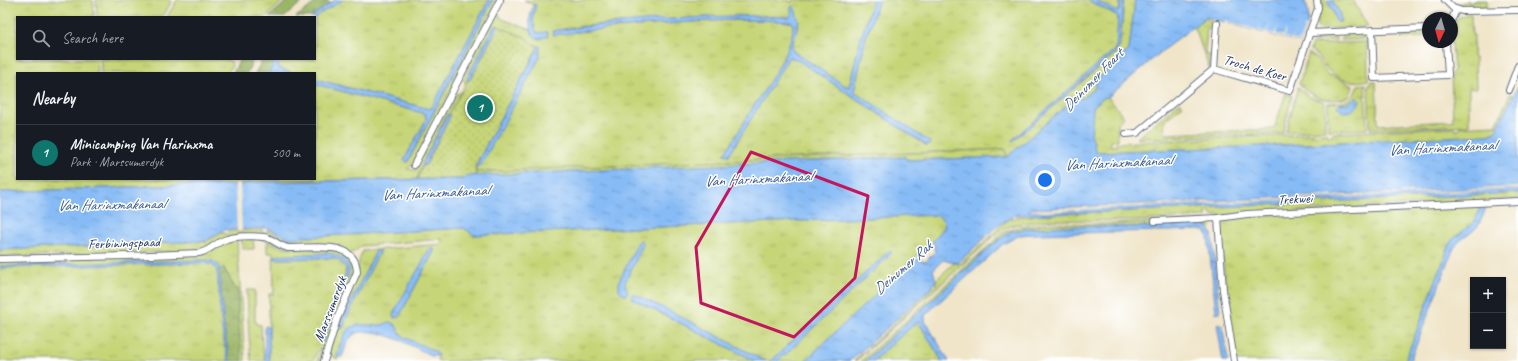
<!DOCTYPE html>
<html lang="en">
<head>
<meta charset="utf-8">
<style>
	:root { --surface:#171b24; --page:#20242c; --text:#f1f3f6; --muted:#9ea1a6; --line:#363941; --accent:#0f766e }
	body { margin:0; font-family:Caveat,sans-serif; background:var(--page); color:var(--text) }
	.controls { position:absolute; right:12px; bottom:12px; display:grid; overflow:hidden; border-radius:0px; box-shadow:0 1px 3px #0004 }
	.controls button { width:36px; height:36px; display:grid; place-items:center; padding:0; border:0; border-bottom:1px solid var(--line); background:var(--surface); color:var(--text); font:20px sans-serif }
	.compass { position:absolute; left:1422px; top:12px; width:36px; height:36px; border-radius:50%; background:var(--surface); box-shadow:0 1px 3px #0004; rotate:185deg }
	.you { position:absolute; left:1045px; top:180px; width:14px; height:14px; margin:-10px; border:3px solid #fff; border-radius:50%; background:#1a73e8; box-shadow:0 0 0 6px #1a73e833 }
	.badge { display:grid; place-items:center; width:26px; height:26px; border-radius:50%; background:var(--accent); color:#fff; font-size:13px; font-weight:700 }
	.pin { position:absolute; translate:-50% -50%; border:2px solid #fff; box-shadow:0 1px 4px #0006 }
	.list { margin:0; padding:0; list-style:none }
	h2 { display:flex; justify-content:space-between; align-items:center; height:52px; margin:0; padding:0 16px; font-size:17px }
	h2 small { font-size:13px; font-weight:400; color:var(--muted) }
	.list li { display:grid; grid-template-columns:26px 1fr auto; gap:12px; align-items:center; box-sizing:border-box; height:56px; padding:0 16px; border-top:1px solid var(--line) }
	.list b { display:block; font-size:15px; white-space:nowrap }
	.list p { margin:0; font-size:13px; white-space:nowrap; color:var(--muted) }
	.list em { font-size:13px; font-style:normal; color:var(--muted) }
	.icon { flex:none; width:22px; height:22px; fill:none; stroke:currentColor; stroke-width:2; stroke-linecap:round; stroke-linejoin:round }
	.map { position:relative; flex:none; width:1518px; height:361px; overflow:hidden }
	.search { position:absolute; background:var(--surface); box-shadow:0 1px 3px #0004; left:16px; top:16px; width:300px; height:44px; display:flex; align-items:center; gap:10px; box-sizing:border-box; padding:0 14px; border-radius:0px; color:var(--muted); font-size:15px }
	.panel { position:absolute; background:var(--surface); box-shadow:0 1px 3px #0004; left:16px; top:72px; width:300px; height:108px; border-radius:0px }
	.map>svg:first-child { display:block }
	.grass { fill:url(#grass-tufts); stroke:#70826a; fill-rule:evenodd }
	.forest { fill:url(#forest-crowns); stroke:#5c7263 }
	.wetland { fill:url(#wetland-marsh); stroke:#70826a }
	.park { fill:url(#park-dots); stroke:#70826a }
	.water { fill:url(#water-ripples); stroke:#5175aa }
	.pier { fill:#f0e5c9 }
	.lines { fill:none; stroke-linecap:round; stroke-linejoin:round }
	.street-casing { stroke:#666f83; stroke-width:8 }
	.street { stroke:#fff; stroke-width:6 }
	.marked { fill:none; stroke:#c2185b; stroke-width:3; stroke-linejoin:round }
	.labels { text-anchor:middle; dominant-baseline:central; stroke-width:3; stroke-linejoin:round; paint-order:stroke }
	.street-label { font-size:14px; fill:#1b2f5e; stroke:#fff }
	.water-label { font-size:15px; font-style:italic; fill:#3b598b; stroke:#fff }
</style>
</head>
<body>
<div class="map">
<svg width="1518" height="361" viewBox="0 0 1518 361">
	<defs>
		<pattern id="grass-tufts" width="24" height="20" patternUnits="userSpaceOnUse"><rect width="24" height="20" fill="#c6d577"/><path d="M3 7l-1-3M5 7V3M7 7l1-3M15 17l-1-3M17 17v-4M19 17l1-3" fill="none" stroke="#aab769"/></pattern>
		<pattern id="forest-crowns" width="20" height="18" patternUnits="userSpaceOnUse"><rect width="20" height="18" fill="#9cb668"/><path d="M2 6a3 3 0 1 1 6 0M12 15a3 3 0 1 1 6 0" fill="none" stroke="#7e9459"/></pattern>
		<pattern id="wetland-marsh" width="20" height="14" patternUnits="userSpaceOnUse"><rect width="20" height="14" fill="#c6d577"/><path d="M1 5h8M5 5V1M11 12h8M15 12V8" fill="none" stroke="#aab769"/></pattern>
		<pattern id="park-dots" width="8" height="8" patternUnits="userSpaceOnUse"><rect width="8" height="8" fill="#c6d577"/><path d="M2 2h.1M6 6h.1" fill="none" stroke="#aab769" stroke-width="1.8" stroke-linecap="round"/></pattern>
		<pattern id="water-ripples" width="26" height="14" patternUnits="userSpaceOnUse"><rect width="26" height="14" fill="#87bbf5"/><path d="M2 4q2-2 4 0t4 0M15 11q2-2 4 0t4 0" fill="none" stroke="#6e98ca"/></pattern>
	</defs>
	<rect width="100%" height="100%" fill="#fff"/>
	<filter id="ink" filterUnits="userSpaceOnUse"><feTurbulence type="fractalNoise" baseFrequency=".025" numOctaves="2"/><feDisplacementMap in="SourceGraphic" scale="8" xChannelSelector="R" yChannelSelector="G"/><feConvolveMatrix kernelMatrix="1 2 1 2 8 2 1 2 1" color-interpolation-filters="sRGB"/></filter>
	<filter id="wash" filterUnits="userSpaceOnUse"><feTurbulence type="fractalNoise" baseFrequency=".012" numOctaves="4" result="noise"/><feDisplacementMap in="SourceGraphic" scale="16" xChannelSelector="R" yChannelSelector="G"/><feGaussianBlur stdDeviation="0.9" result="paint"/><feColorMatrix in="noise" values="0 0 0 0 0 0 0 0 0 0 0 0 0 0 0 0 0 1.4 0 .05"/><feComposite in="paint" operator="in"/></filter>
	<g filter="url(#wash)">
		<rect width="100%" height="100%" fill="#f0e5c9"/>
		<g class="grass">
			<path d="M0 0H93L94 17H17V59H97L98 73H17V179H234V181L240 180V179H315V84L426 114V120L404 160 408 162 493 0H498L412 165 407 169 417 170 418 162 443 114C452 110 452 101 456 94L462 92 449 114 446 115 423 162 417 179 255 182 234 185 207 184 0 192Z"/>
			<path d="M96 0H172L163 17H97Z"/>
			<path d="M177 0H284L266 17H167Z"/>
			<path d="M343 0H489L432 107 429 109 315 79V73H293L278 68V61L280 59H315V19L321 13Z"/>
			<path d="M524 0H789L790 2 793 1 792 0H873L860 41 849 87 845 86 793 51 792 46 798 26 792 12 791 16 789 17C738 14 688 18 637 22 609 24 580 25 552 31L553 35C590 30 626 27 663 24 706 21 748 18 791 22L793 23C795 48 765 88 752 109 743 124 735 140 724 154L729 155 788 57 796 59 927 146 854 91 866 37 879 0H1087L1118 16 1117 44 1114 50 1012 140 1013 141 1117 52 1120 46 1124 0H1135L1129 50 1097 80 1094 89 1083 98 1074 99 1007 157 1004 149 476 172V167H478L540 57 538 46 531 43 526 38 495 25 468 76 466 85 463 79 464 74 496 12 499 13 498 15 501 16 500 18 531 30 532 34H540C530 28 534 14 534 4L533 5Z"/>
			<path d="M1095 0H1120L1119 12 1115 11Z"/>
			<path d="M1320 0H1327L1333 12 1337 22H1340C1342 14 1336 7 1332 0H1353L1368 27 1320 29 1317 27C1315 18 1322 10 1320 0Z"/>
			<path d="M1468 0 1469 3 1476 0H1487V7L1469 8 1458 5Z"/>
			<path d="M1467 14H1471L1472 35H1474L1473 57 1475 58 1476 89 1469 88V125L1370 129 1368 87 1371 81H1376L1378 125 1453 121 1451 73 1454 70 1452 43 1451 42H1452V28L1456 19Z"/>
			<path d="M1206 17 1207 18V20L1212 21V28H1207L1205 54 1210 55 1209 68 1196 31 1193 27Z"/>
			<path d="M1423 32V37L1401 38V33Z"/>
			<path d="M1343 34C1351 34 1366 30 1369 39L1341 40V38Z"/>
			<path d="M1315 35H1333L1336 38V40L1310 41 1312 37Z"/>
			<path d="M1367 42 1368 80C1356 84 1339 80 1329 71 1321 64 1320 55 1310 50L1312 44Z"/>
			<path d="M1309 53 1317 59 1327 74 1353 85 1350 96C1339 102 1322 101 1311 94 1306 92 1302 87 1299 84Z"/>
			<path d="M100 59H223L231 61 232 65 228 73H101Z"/>
			<path d="M1366 84 1365 88 1367 129 1328 130V103L1344 102 1351 98 1354 95 1358 85Z"/>
			<path d="M1298 87 1309 97 1325 102V130L1286 132Z"/>
			<path d="M1286 93 1292 95 1283 133 1138 139V137L1180 102 1183 105 1164 121 1165 134 1274 129Z"/>
			<path d="M1510 94 1514 96 1495 132 1489 135 1242 147 1094 152V141L1091 138 1093 107 1103 98 1108 97 1124 117 1117 123 1118 140 1111 141V146H1116V143L1327 133 1328 136H1332L1333 133 1454 127 1455 130H1459V127L1496 125Z"/>
			<path d="M1518 193V199L1212 216 1211 212H1206V217L1133 221 1045 220 1013 225 1002 230 992 238 856 361H854L936 285V280L954 263 960 264 992 235C1006 220 1010 216 1032 216V215L1153 210Z"/>
			<path d="M1483 204 1480 207 1475 221 1451 241 1405 361H1236L1226 290 1220 230C1225 218 1235 218 1247 216Z"/>
			<path d="M937 215 943 220 945 227 933 241 805 361H777L885 259 891 251H889L771 361 763 360 676 314 634 294 631 297 633 299 755 361H437L438 356 402 336 395 324 389 322 384 325 355 326 337 357 338 359 331 356 329 351 358 267 360 257 363 251 442 244V239L361 246 354 252 350 253 346 250 287 246 240 234 241 231 262 230V233H267V230L288 240 290 238 464 228 474 235ZM430 248 434 249V251L399 317H393Z"/>
			<path d="M1207 221 1212 226 1210 228 1206 225H1182L1136 227 1097 226 1031 228 1012 231 997 241 865 361H861L994 241 1003 233 1014 228 1045 223 1114 224Z"/>
			<path d="M229 231H238L239 236 200 251 0 257V250L205 241V243L223 232 224 234H228Z"/>
			<path d="M253 238 254 249H242V240Z"/>
			<path d="M237 240 245 361H242C238 337 238 313 238 289L235 288 224 268 219 269 218 264 199 260 0 266V260L200 254 223 242Z"/>
			<path d="M268 241 280 247 335 250 350 258 355 269 322 361H317L321 349 318 350 313 361H269V294H274L273 253H267V243ZM327 253 347 264 349 275 334 308 321 340 327 315 345 276 346 268 340 261 334 258 276 259 275 257Z"/>
			<path d="M199 263 212 264 217 270 222 330 228 361H0V268Z"/>
			<path d="M247 290H255V320L256 324 261 325 262 348 265 361H251L249 336Z"/>
			<path d="M918 321 942 361H873L916 322Z"/>
		</g>
		<g class="forest">
			<path d="M288 0H306L297 6 285 17H269Z"/>
			<path d="M319 0H327L330 3 311 17H296Z"/>
			<path d="M240 59H253L247 73H233Z"/>
			<path d="M263 59H276L269 73H255Z"/>
			<path d="M224 268 235 288 238 289V311L242 361H230C223 331 222 300 219 269Z"/>
		</g>
		<path class="wetland" d="M1005 149 1007 157 906 160 905 157 476 176V172Z"/>
		<path class="park" d="M498 26 526 38 531 43 538 46 537 49 478 161 475 166 476 176H465V179H417L423 166 426 165 448 121 450 116 449 114 468 80H470Z"/>
		<g class="water">
			<path d="M335 0H343L321 13 315 19V17H311Z"/>
			<path d="M489 0H493L407 163 404 160 426 120V114L315 84V79L429 109 432 107Z"/>
			<path d="M873 0H879L866 37 854 91 930 142 929 145 925 144 796 59 789 57 729 155 724 154C734 140 743 124 752 109 765 88 795 48 793 23L791 22C748 18 705 21 663 24 626 27 590 30 553 35L552 31C611 23 672 18 731 16 751 15 770 17 789 17L791 16V7L794 6 799 21 792 46 793 51 845 86 849 87 860 41Z"/>
			<path d="M1087 0H1095L1118 12 1120 9V0H1124L1119 49 1013 141 1012 140 1116 48 1118 16Z"/>
			<path d="M1135 0H1182L1189 2 1193 0H1304C1313 15 1306 29 1301 43L1206 17 1167 47 1108 97 1103 98 1093 107 1091 138 1094 141 1095 152 1242 147 1489 135 1495 132 1518 86V187L1031 209 1028 211 1044 212 1097 209 1518 189V193L1153 210 1014 215 996 227 958 263H954L943 260 933 270 936 280 932 287 850 361H805L914 258 925 262 935 252 933 241 945 226 943 220 937 215 474 235 464 228 290 238 266 228 224 230 205 241 0 250V192L207 184 234 185 255 182 464 179 465 176 905 157 907 160 1007 157 1074 99 1083 98 1094 89 1097 80 1129 50Z"/>
			<path d="M1327 0H1332C1336 7 1342 14 1340 22H1336L1333 12Z"/>
			<path d="M534 4 536 5C533 15 531 24 537 33L547 32 548 36 541 39 536 38C527 28 529 15 534 4Z"/>
			<path d="M495 25 498 26 470 80H468L467 79 468 76Z"/>
			<path d="M538 46H540V57L483 162 480 166 476 167 478 161 536 52Z"/>
			<path d="M276 59H280L278 62 279 68 293 73H269Z"/>
			<path d="M1357 97 1360 100C1358 110 1343 118 1337 106L1339 104 1348 103Z"/>
			<path d="M448 114H449L450 116 448 121 425 165 423 166V162Z"/>
			<path d="M1483 205 1486 207C1483 215 1481 224 1474 230 1465 238 1459 239 1453 250L1410 361H1405L1451 241 1475 221 1480 207Z"/>
			<path d="M1182 225C1194 225 1208 221 1212 234L1220 312 1216 313 1208 236 1207 233 1203 230 1032 234 1020 235 1003 244 925 315V321L949 361H942L918 321 873 361H865L997 241 1012 231 1031 228 1066 226 1136 227Z"/>
			<path d="M641 240 644 243 626 281 625 285 628 291 626 295H624L619 290V281L638 242Z"/>
			<path d="M430 248 434 249V251L399 317 394 318 393 314Z"/>
			<path d="M376 251H380L345 321 344 327 342 329 340 326 341 321Z"/>
			<path d="M889 251 892 252 890 255 785 355 777 361H768H771Z"/>
			<path d="M327 253C337 254 348 259 350 271L334 308 324 341 322 342C317 320 349 283 346 268L340 261 334 258 275 259 274 258 275 256Z"/>
			<path d="M199 260C206 260 215 259 219 267L224 329 230 361H228L222 330 217 270 212 264 199 263 0 268V266Z"/>
			<path d="M632 294H634L676 314 763 360 768 361H755L633 299 631 297Z"/>
			<path d="M389 322 395 324 402 336 436 352 438 356H432C416 348 367 320 351 337 346 342 345 351 342 357H337C337 353 340 347 341 342 352 312 372 333 389 322Z"/>
			<path d="M1218 323 1222 325 1228 361H1223L1217 324Z"/>
			<path d="M265 326 269 327V361H265Z"/>
		</g>
		<g class="pier">
			<path d="M1225 20 1258 30 1261 21 1259 30 1266 32 1270 24 1267 32 1274 34 1278 26 1276 34 1283 36 1286 28 1284 37 1291 39 1295 31 1292 39 1300 41 1305 25 1307 26 1301 43 1225 22Z"/>
			<path d="M235 183H240L242 231H237Z"/>
			<path d="M1518 187V189L1097 209 1044 212 1028 210Z"/>
		</g>
	</g>
	<g filter="url(#ink)">
		<g class="lines">
			<defs>
				<g id="street">
					<path d="M1445 0 1453 8 1462 11 1518 10"/>
					<path d="M1452 19 1456 10"/>
					<path d="M1372 30 1374 78 1448 75 1446 42"/>
					<path d="M1309 33 1428 28"/>
					<path d="M1214 69 1217 23"/>
					<path d="M1509 90 1518 66"/>
					<path d="M1126 134 1137 133 1214 69 1290 91 1318 8 1317 0"/>
					<path d="M414 165 500 0"/>
					<path d="M1218 218 1223 290 1234 361"/>
					<path d="M1155 221 1218 218 1247 214 1518 201"/>
					<path d="M0 259 127 256 199 253C210 251 216 242 227 239 236 236 259 235 268 238 275 241 280 246 288 248 310 249 356 238 357 272L337 319 324 361"/>
				</g>
			</defs>
			<use href="#street" class="street-casing"/>
			<use href="#street" class="street"/>
		</g>
	</g>
	<path class="marked" d="M751 152 868 196 855 278 794 337 701 303 696 247Z"/>
	<g class="labels">
		<g class="street-label">
			<text transform="translate(1255 68) rotate(16)">Troch de Koer</text>
			<text transform="translate(1295 199) rotate(-3)">Trekwei</text>
			<text transform="translate(124 243) rotate(-2)">Ferbiningspaad</text>
			<text transform="translate(330 309) rotate(-69)">Marssumerdyk</text>
		</g>
		<g class="water-label">
			<text transform="translate(1093 80) rotate(-46)">Deinumer Feart</text>
			<text transform="translate(1442 148) rotate(-3)">Van Harinxmakanaal</text>
			<text transform="translate(1118 163) rotate(-3)">Van Harinxmakanaal</text>
			<text transform="translate(758 179) rotate(-3)">Van Harinxmakanaal</text>
			<text transform="translate(435 193) rotate(-3)">Van Harinxmakanaal</text>
			<text transform="translate(111 205) rotate(-1)">Van Harinxmakanaal</text>
			<text transform="translate(903 268) rotate(-41)">Deinumer Rak</text>
		</g>
	</g>
</svg>
<div class="controls">
<button>+</button>
<button>−</button>
</div>
<svg class="compass" viewBox="-18 -18 36 36"><path d="M0-13l5 13h-10z" fill="#e53935"/><path d="M0 13l5-13h-10z" fill="#9ea1a6"/></svg>
<div class="you"></div>
<div class="pin badge" style="left:480px;top:108px">1</div>
<div class="search"><svg class="icon" aria-label="search" viewBox="0 0 24 24"><circle cx="10" cy="10" r="6"/><path d="M15 15l6 6"/></svg>Search here</div>
<section class="panel">
<h2>Nearby<small></small></h2>
<ul class="list">
<li><span class="badge">1</span><div><b>Minicamping Van Harinxma</b><p>Park · Marssumerdyk</p></div><em>500 m</em></li>
</ul>
</section>
</div>
</body>
</html>
